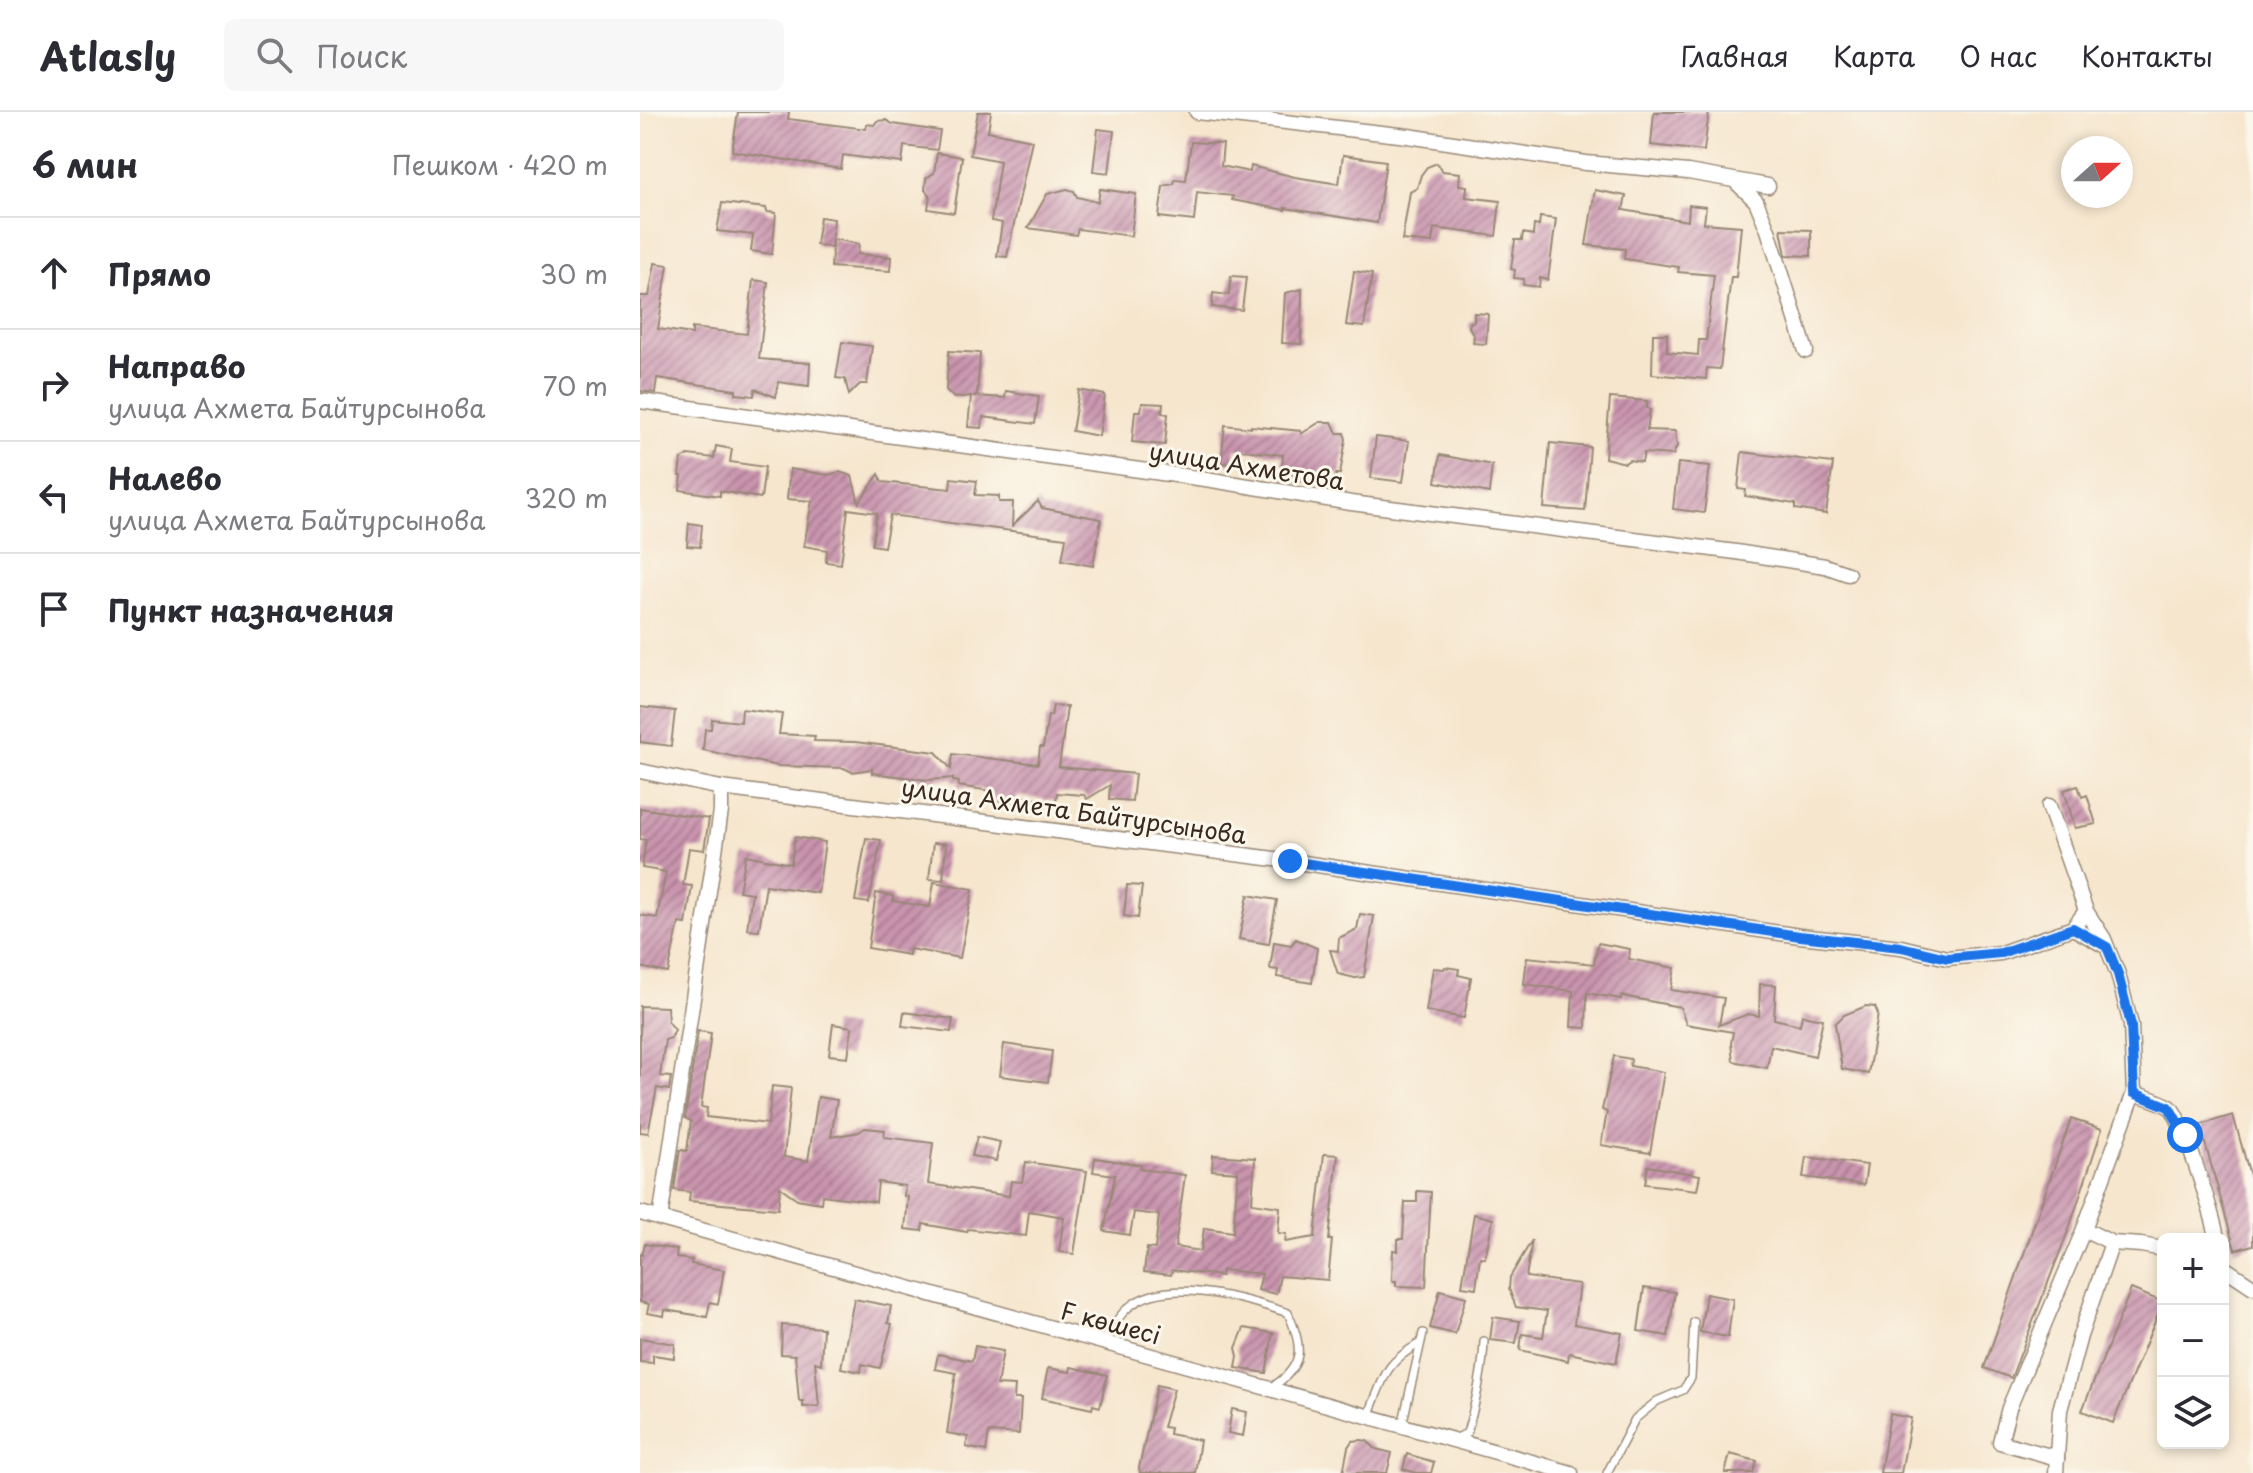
<!DOCTYPE html>
<html lang="ru">
<head>
<meta charset="utf-8">
<style>
	:root { --surface:#fff; --page:#f7f7f7; --text:#2b2b33; --muted:#7c7c81; --line:#e1e1e2 }
	body { margin:0; font-family:"Playpen Sans",sans-serif; background:var(--page); color:var(--text) }
	.controls { position:absolute; right:24px; bottom:24px; display:grid; overflow:hidden; border-radius:12px; box-shadow:0 4px 12px #0003 }
	.controls button { width:72px; height:72px; display:grid; place-items:center; padding:0; border:0; border-bottom:2px solid var(--line); background:var(--surface); color:var(--text); font:40px sans-serif }
	.compass { position:absolute; left:1421px; top:24px; width:72px; height:72px; border-radius:50%; background:var(--surface); box-shadow:0 4px 12px #0003; rotate:69deg }
	.stop { position:absolute; width:24px; height:24px; margin:-18px; border:6px solid #1a73e8; border-radius:50%; background:#fff }
	.stop.end { background:#1a73e8; border-color:#fff; box-shadow:0 2px 8px #0008 }
	.list { margin:0; padding:0; list-style:none }
	h2 { display:flex; justify-content:space-between; align-items:center; height:104px; margin:0; padding:0 32px; font-size:34px }
	h2 small { font-size:26px; font-weight:400; color:var(--muted) }
	.list li { display:grid; grid-template-columns:52px 1fr auto; gap:24px; align-items:center; box-sizing:border-box; height:112px; padding:0 32px; border-top:2px solid var(--line) }
	.list b { display:block; font-size:30px; white-space:nowrap }
	.list p { margin:0; font-size:26px; white-space:nowrap; color:var(--muted) }
	.list em { font-size:26px; font-style:normal; color:var(--muted) }
	.icon { flex:none; width:44px; height:44px; fill:none; stroke:currentColor; stroke-width:2; stroke-linecap:round; stroke-linejoin:round }
	.map { position:relative; flex:none; width:1613px; height:1361px; overflow:hidden }
	header { display:flex; align-items:center; gap:48px; box-sizing:border-box; height:112px; padding:0 40px; background:var(--surface); border-bottom:2px solid var(--line) }
	header strong { font-size:38px }
	nav { display:flex; gap:44px; margin-inline-start:auto; font-size:28px }
	.search { width:560px; height:72px; background:var(--page); display:flex; align-items:center; gap:20px; box-sizing:border-box; padding:0 28px; border-radius:12px; color:var(--muted); font-size:30px }
	main { display:flex }
	aside { flex:1; background:var(--surface) }
	.map>svg:first-child { display:block }
	.building { fill:url(#building-hatch) }
	.lines { fill:none; stroke-linecap:round; stroke-linejoin:round }
	.service-casing { stroke:#988876; stroke-width:10 }
	.minor-casing { stroke:#988876; stroke-width:17 }
	.service { stroke:#fff; stroke-width:7 }
	.minor { stroke:#fff; stroke-width:14 }
	.route { stroke:#1a73e8; stroke-width:10 }
	.labels { text-anchor:middle; dominant-baseline:central; stroke-width:6; stroke-linejoin:round; paint-order:stroke }
	.street-label { font-size:24px; fill:#3b2a1e; stroke:#fbf7ec }
</style>
</head>
<body>
<header>
<strong>Atlasly</strong>
<div class="search"><svg class="icon" aria-label="search" viewBox="0 0 24 24"><circle cx="10" cy="10" r="6"/><path d="M15 15l6 6"/></svg>Поиск</div>
<nav><a>Главная</a><a>Карта</a><a>О нас</a><a>Контакты</a></nav>
</header>
<main>
<aside>
<h2>6 мин<small>Пешком · 420 m</small></h2>
<ul class="list">
<li><svg class="icon" aria-label="ahead" viewBox="0 0 24 24"><path d="M12 20V5M6 11l6-6 6 6"/></svg><div><b>Прямо</b></div><em>30 m</em></li>
<li><svg class="icon" aria-label="right" viewBox="0 0 24 24"><path d="M7 20v-9h11M14 6l5 5-5 5"/></svg><div><b>Направо</b><p>улица Ахмета Байтурсынова</p></div><em>70 m</em></li>
<li><svg class="icon" aria-label="left" viewBox="0 0 24 24"><path d="M17 20v-9H6M10 6l-5 5 5 5"/></svg><div><b>Налево</b><p>улица Ахмета Байтурсынова</p></div><em>320 m</em></li>
<li><svg class="icon" aria-label="arrive" viewBox="0 0 24 24"><path d="M6 21V4h12l-3 4 3 4H6"/></svg><div><b>Пункт назначения</b></div></li>
</ul>
</aside>
<div class="map">
<svg width="1613" height="1361" viewBox="0 0 1613 1361">
	<defs>
		<pattern id="building-hatch" width="6" height="6" patternUnits="userSpaceOnUse" patternTransform="scale(2)"><rect width="6" height="6" fill="#c994ae"/><path d="M-1 1l2-2M0 6l6-6M5 7l2-2" fill="none" stroke="#a4798d"/></pattern>
	</defs>
	<rect width="100%" height="100%" fill="#fbf7ec"/>
	<filter id="ink" filterUnits="userSpaceOnUse"><feTurbulence type="fractalNoise" baseFrequency=".0125" numOctaves="2"/><feDisplacementMap in="SourceGraphic" scale="16" xChannelSelector="R" yChannelSelector="G"/><feConvolveMatrix kernelMatrix="1 2 1 2 8 2 1 2 1" color-interpolation-filters="sRGB"/></filter>
	<filter id="wash" filterUnits="userSpaceOnUse"><feTurbulence type="fractalNoise" baseFrequency=".006" numOctaves="4" result="noise"/><feDisplacementMap in="SourceGraphic" scale="32" xChannelSelector="R" yChannelSelector="G"/><feGaussianBlur stdDeviation="1.8" result="paint"/><feColorMatrix in="noise" values="0 0 0 0 0 0 0 0 0 0 0 0 0 0 0 0 0 1.4 0 .05"/><feComposite in="paint" operator="in"/></filter>
	<g filter="url(#wash)">
		<rect width="100%" height="100%" fill="#f6e6ce"/>
		<g id="blocks">
			<g class="building">
				<path d="M98 0H149L148 7 226 17 227 12 234 13 237 9 246 8 253 12 300 19 297 38 264 34 262 51 203 43 201 57 92 39Z"/>
				<path d="M338 0H351L348 19 392 28 367 145 357 144 362 111 351 109 360 49 330 43Z"/>
				<path d="M1014 0H1069L1064 39 1011 33Z"/>
				<path d="M458 17 474 19 469 61 453 59Z"/>
				<path d="M551 30 583 32 581 54 610 60 611 54 655 65 699 72 703 43 746 49 737 111 645 96V98L592 88 593 84 557 80 554 109 519 105 523 74 534 72 535 67 546 68Z"/>
				<path d="M297 41 322 45 314 101 288 97 290 83 285 78 286 66 294 61Z"/>
				<path d="M797 51 802 59 820 61 819 73 827 74 826 85 860 89 856 124 794 116 792 131 762 128 770 80 777 76 781 63 787 55Z"/>
				<path d="M427 77 434 79 437 85 458 90 460 77 496 82 491 124 438 117 436 123 388 116 407 82Z"/>
				<path d="M955 78 986 84 983 98 1048 109 1049 93 1066 95 1064 111 1101 114 1096 165H1091L1080 257 1067 256 1066 267 1012 262 1013 222H1027V240L1058 243 1059 228H1066L1074 163 1038 160 1039 155 984 147 985 137 946 133Z"/>
				<path d="M82 91 126 96 127 100 136 101 132 142 111 139 113 123 77 119Z"/>
				<path d="M180 105 194 107 191 135 176 133Z"/>
				<path d="M900 105 916 107 908 168 900 166 899 175 883 173 884 167 874 166 875 158 871 157 875 128H882L883 121 893 123 894 113 899 114Z"/>
				<path d="M1141 117 1171 118V144L1146 143Z"/>
				<path d="M193 127 219 132 218 142 251 145 250 159 191 155Z"/>
				<path d="M15 151 28 153 18 217 52 222V216L107 222 113 168 128 170 119 247 170 251 169 274 138 270 136 285 115 277 114 284 96 282V278L17 266 15 281 0 279V184H9Z"/>
				<path d="M714 159 732 162 724 215 706 213Z"/>
				<path d="M591 164 606 165 602 198 572 195 573 181 589 183Z"/>
				<path d="M662 177 661 232 642 231 645 181Z"/>
				<path d="M834 201 848 202 846 232 833 231 834 224 829 215 830 211 834 209Z"/>
				<path d="M202 230 232 234 227 272H220L209 283 205 267 196 266Z"/>
				<path d="M309 239 340 241 337 284H333L365 286 366 279 399 284 395 312 343 305 342 316 328 315 331 284 314 286 306 278Z"/>
				<path d="M439 278 465 283 459 324 432 319Z"/>
				<path d="M970 286 1007 289V296L1010 298 1007 318 1035 319 1037 334 1033 343 1004 341 1002 350 989 348 985 351 965 346Z"/>
				<path d="M502 291 523 292 522 301 528 302 525 333 492 330 495 299H501Z"/>
				<path d="M680 310H692L697 321H704L706 327 700 362H696L695 367 666 365V370L641 368 643 343 596 337 594 352 581 351 585 313 611 316V314L661 319V322Z"/>
				<path d="M736 325 769 329 763 370 731 366Z"/>
				<path d="M910 331 950 335 945 399 904 396Z"/>
				<path d="M76 334 92 337 90 350 125 355 121 386 80 379V384L40 378 42 364H39L41 348 48 343 74 346Z"/>
				<path d="M1102 340 1193 351 1186 402 1155 397V392L1105 384 1106 378 1098 377Z"/>
				<path d="M800 343 852 353 849 381 796 370Z"/>
				<path d="M1038 351 1070 354 1064 401 1033 397Z"/>
				<path d="M150 357 188 363 199 360 212 364 219 391 239 362 242 370 310 377 311 366 337 369 335 383 359 384V390H373L372 414 398 389 402 396 461 407 453 454 422 448 426 426 250 403 244 435 232 433 237 401 208 397 201 452 186 450 187 438 164 434 172 389 147 387Z"/>
				<path d="M49 411 62 413 60 435 47 434Z"/>
				<path d="M413 593 427 595 419 655 495 662 492 689 469 687 470 673 447 687 444 683 417 681 416 689 377 684 376 691 350 688 351 679 318 674 319 670 313 669V666L288 668 232 661V657L212 660 204 656 138 654 63 638 65 617H71L72 607 101 610 102 597 142 602 139 622 175 624 174 629 215 630 296 640 311 657 313 642 398 652 400 635H403L408 604H411Z"/>
				<path d="M0 595 35 599 31 634 0 630Z"/>
				<path d="M1438 674 1442 685 1447 683 1456 712 1435 716 1424 678Z"/>
				<path d="M0 696 69 707 64 738 49 736 43 773 52 774 46 812 39 811 28 861 0 855V803L17 806 26 760 2 756 6 728 0 727Z"/>
				<path d="M155 725 185 730 178 781 126 773 119 818 107 817 112 781 99 779 106 743 151 752Z"/>
				<path d="M226 726 241 728 229 791 215 789Z"/>
				<path d="M293 731 306 732 303 768 289 767Z"/>
				<path d="M294 770 333 777 320 846 270 837 269 843 228 836 236 781 253 784V789L290 795Z"/>
				<path d="M487 773 502 774 498 806 484 804Z"/>
				<path d="M608 783 637 788 629 832 599 827Z"/>
				<path d="M720 802 734 804 724 865 715 866 698 862 690 838 698 839 699 826 717 817Z"/>
				<path d="M656 827 677 836 672 871 637 865 638 858 630 857 634 830 651 833Z"/>
				<path d="M958 831 990 837 989 847 1035 856 1031 878 1084 886 1079 913 1108 902 1119 904 1120 872 1136 873 1134 907 1160 913 1162 903 1183 907 1175 944 1131 934 1127 956 1093 949 1091 931 1093 920 1046 912 1040 895 982 884 981 887 947 881 946 916 931 915 933 879 884 872 887 845 954 852Z"/>
				<path d="M805 855 819 857 818 863 831 866 824 906 786 899 793 856 804 857Z"/>
				<path d="M0 894 27 895 28 909 35 918 31 926 25 928 20 964 31 965 29 978 17 976 8 1021 0 1020Z"/>
				<path d="M1226 894 1235 895 1238 902 1228 962 1202 957 1195 912 1204 903Z"/>
				<path d="M264 900 313 907 311 920 262 914Z"/>
				<path d="M193 912 212 915 208 945 189 943Z"/>
				<path d="M58 919 71 921 61 995 67 996 66 1005 128 1012 132 974 151 976 144 1045 168 1049 178 985 197 988 191 1025 219 1020 225 1016 245 1018 244 1025 293 1031 288 1072 369 1084 371 1069 382 1070 386 1050 447 1059 434 1142 419 1140 424 1105 389 1099 386 1124 328 1117 327 1120 283 1112 282 1119 265 1117 268 1085 264 1084 265 1074 238 1070 236 1090 182 1083 181 1091 157 1087 140 1075 138 1097 49 1089 50 1080 34 1078 40 1038 47 1039 51 1009 45 1006Z"/>
				<path d="M364 932 412 939 408 970 360 964Z"/>
				<path d="M974 944 991 947 990 954 1024 960 1010 1041 961 1033 967 1000 962 998Z"/>
				<path d="M1593 1003 1613 1074V1133L1595 1138 1560 1013Z"/>
				<path d="M1431 1007 1462 1017 1430 1114 1371 1266 1344 1256Z"/>
				<path d="M337 1025 360 1030 356 1049 332 1044Z"/>
				<path d="M684 1042 698 1043 689 1128H692L688 1168 640 1164 636 1182 618 1178 622 1162 582 1158 581 1164 532 1158 531 1163 504 1160 507 1136 515 1137 519 1103 494 1100 490 1123 464 1119 475 1063 453 1060 455 1046 501 1053 500 1057 545 1063 535 1135 561 1139 564 1116 593 1120 598 1060 572 1058 573 1043 615 1046 612 1091 640 1095 638 1121 646 1122 645 1130 675 1125Z"/>
				<path d="M1166 1045 1227 1053 1224 1073 1163 1065Z"/>
				<path d="M1008 1054 1060 1063 1057 1078 1005 1072Z"/>
				<path d="M777 1079 791 1080 786 1175 756 1174V1169H752L753 1138 758 1139V1127H763L765 1090H777Z"/>
				<path d="M834 1102 853 1107 845 1146 840 1145 836 1176 822 1174Z"/>
				<path d="M892 1128 886 1165 939 1172 934 1212 982 1221 976 1251 929 1241 928 1249 880 1238 882 1222 903 1225 907 1199 876 1195 869 1177 870 1165Z"/>
				<path d="M5 1132 37 1138 36 1146 52 1148 51 1152 84 1158 78 1192 70 1190 67 1205 25 1198 24 1204 7 1201 9 1192 0 1190V1142L2 1143Z"/>
				<path d="M1004 1176 1035 1180 1028 1224 998 1219Z"/>
				<path d="M1491 1177 1523 1190 1473 1311 1442 1299Z"/>
				<path d="M800 1178 826 1185 815 1222 790 1216Z"/>
				<path d="M1066 1182 1093 1187 1088 1225 1060 1220Z"/>
				<path d="M214 1187 251 1194 248 1211 252 1212 240 1256 222 1252 221 1260 201 1256Z"/>
				<path d="M853 1205 880 1209 876 1231 850 1228Z"/>
				<path d="M142 1213 183 1216 181 1252 175 1250 179 1294 163 1295V1289H159L155 1243 141 1242Z"/>
				<path d="M604 1216 633 1221 626 1261 596 1256 598 1244 596 1236Z"/>
				<path d="M0 1226 35 1232 34 1246 13 1243V1251L0 1250Z"/>
				<path d="M335 1234 363 1239 357 1273 375 1274 374 1287H381L379 1322 349 1320 346 1339 326 1335 328 1325 307 1321 316 1261 295 1257 298 1242 332 1249Z"/>
				<path d="M431 1255 467 1263 460 1295 453 1293 452 1297 402 1286 408 1256 430 1260Z"/>
				<path d="M517 1273 534 1277 523 1315 530 1316 529 1322 560 1328 555 1361H500L499 1356Z"/>
				<path d="M592 1297 607 1300 603 1324 588 1321Z"/>
				<path d="M1250 1302 1271 1306 1261 1361H1240Z"/>
				<path d="M721 1328 727 1329 736 1337 752 1341 747 1361H703L708 1335 712 1329Z"/>
				<path d="M767 1342 794 1350 791 1361H777L763 1357Z"/>
				<path d="M1090 1342 1117 1349 1113 1361H1085Z"/>
			</g>
		</g>
	</g>
	<g filter="url(#ink)">
		<use href="#blocks" fill-opacity="0" stroke="#988876" stroke-width="2"/>
		<g class="lines">
			<defs>
				<g id="service">
					<path d="M462 1230C470 1218 478 1204 489 1195 526 1163 607 1187 648 1201 663 1234 665 1254 632 1275"/>
					<path d="M728 1304C745 1265 742 1253 780 1231"/>
					<path d="M762 1314 783 1221"/>
					<path d="M815 1327 827 1321C836 1290 843 1261 844 1229"/>
					<path d="M967 1361 995 1307 1017 1289 1043 1278 1051 1266 1054 1210"/>
				</g>
				<g id="minor">
					<path d="M557 0 768 24 946 51 1048 60 1128 74"/>
					<path d="M1097 71 1116 89 1128 118 1166 239"/>
					<path d="M0 289 572 368 711 391 1096 440 1185 454 1208 462"/>
					<path d="M0 659 81 676 650 749 1160 824 1261 835 1307 846 1361 841 1433 816 1467 835 1478 862 1491 913 1494 981"/>
					<path d="M1409 694 1446 799 1433 816"/>
					<path d="M1446 799 1464 827 1467 835"/>
					<path d="M0 1101 931 1361"/>
					<path d="M20 1107 81 699V676"/>
					<path d="M1472 1131 1444 1117 1494 981C1505 985 1520 989 1530 995 1542 1004 1575 1109 1577 1127"/>
					<path d="M1583 1155 1613 1175"/>
					<path d="M1417 1346 1360 1330 1369 1296 1444 1117"/>
					<path d="M1416 1361 1420 1298 1440 1224 1472 1131 1501 1133 1523 1137"/>
				</g>
			</defs>
			<use href="#service" class="service-casing"/>
			<use href="#minor" class="minor-casing"/>
			<use href="#service" class="service"/>
			<use href="#minor" class="minor"/>
		</g>
	</g>
	<g class="lines" filter="url(#ink)">
		<path class="route" d="M650 749 1160 824 1261 835 1307 846 1361 841 1433 816 1467 835 1478 862 1491 913 1494 981 1529 995 1545 1023"/>
	</g>
	<g class="labels">
		<g class="street-label">
			<text transform="translate(607 353) rotate(9)">улица Ахметова</text>
			<text transform="translate(434 698) rotate(8)">улица Ахмета Байтурсынова</text>
			<text transform="translate(471 1210) rotate(15)">F көшесі</text>
		</g>
	</g>
</svg>
<div class="controls">
<button>+</button>
<button>−</button>
<button><svg class="icon" aria-label="layers" viewBox="0 0 24 24"><path d="M12 4l9 5-9 5-9-5zM3 14l9 5 9-5"/></svg></button>
</div>
<svg class="compass" viewBox="-18 -18 36 36"><path d="M0-13l5 13h-10z" fill="#e53935"/><path d="M0 13l5-13h-10z" fill="#7c7c81"/></svg>
<div class="stop" style="left:1545px;top:1023px"></div>
<div class="stop end" style="left:650px;top:749px"></div>
</div>
</main>
</body>
</html>
